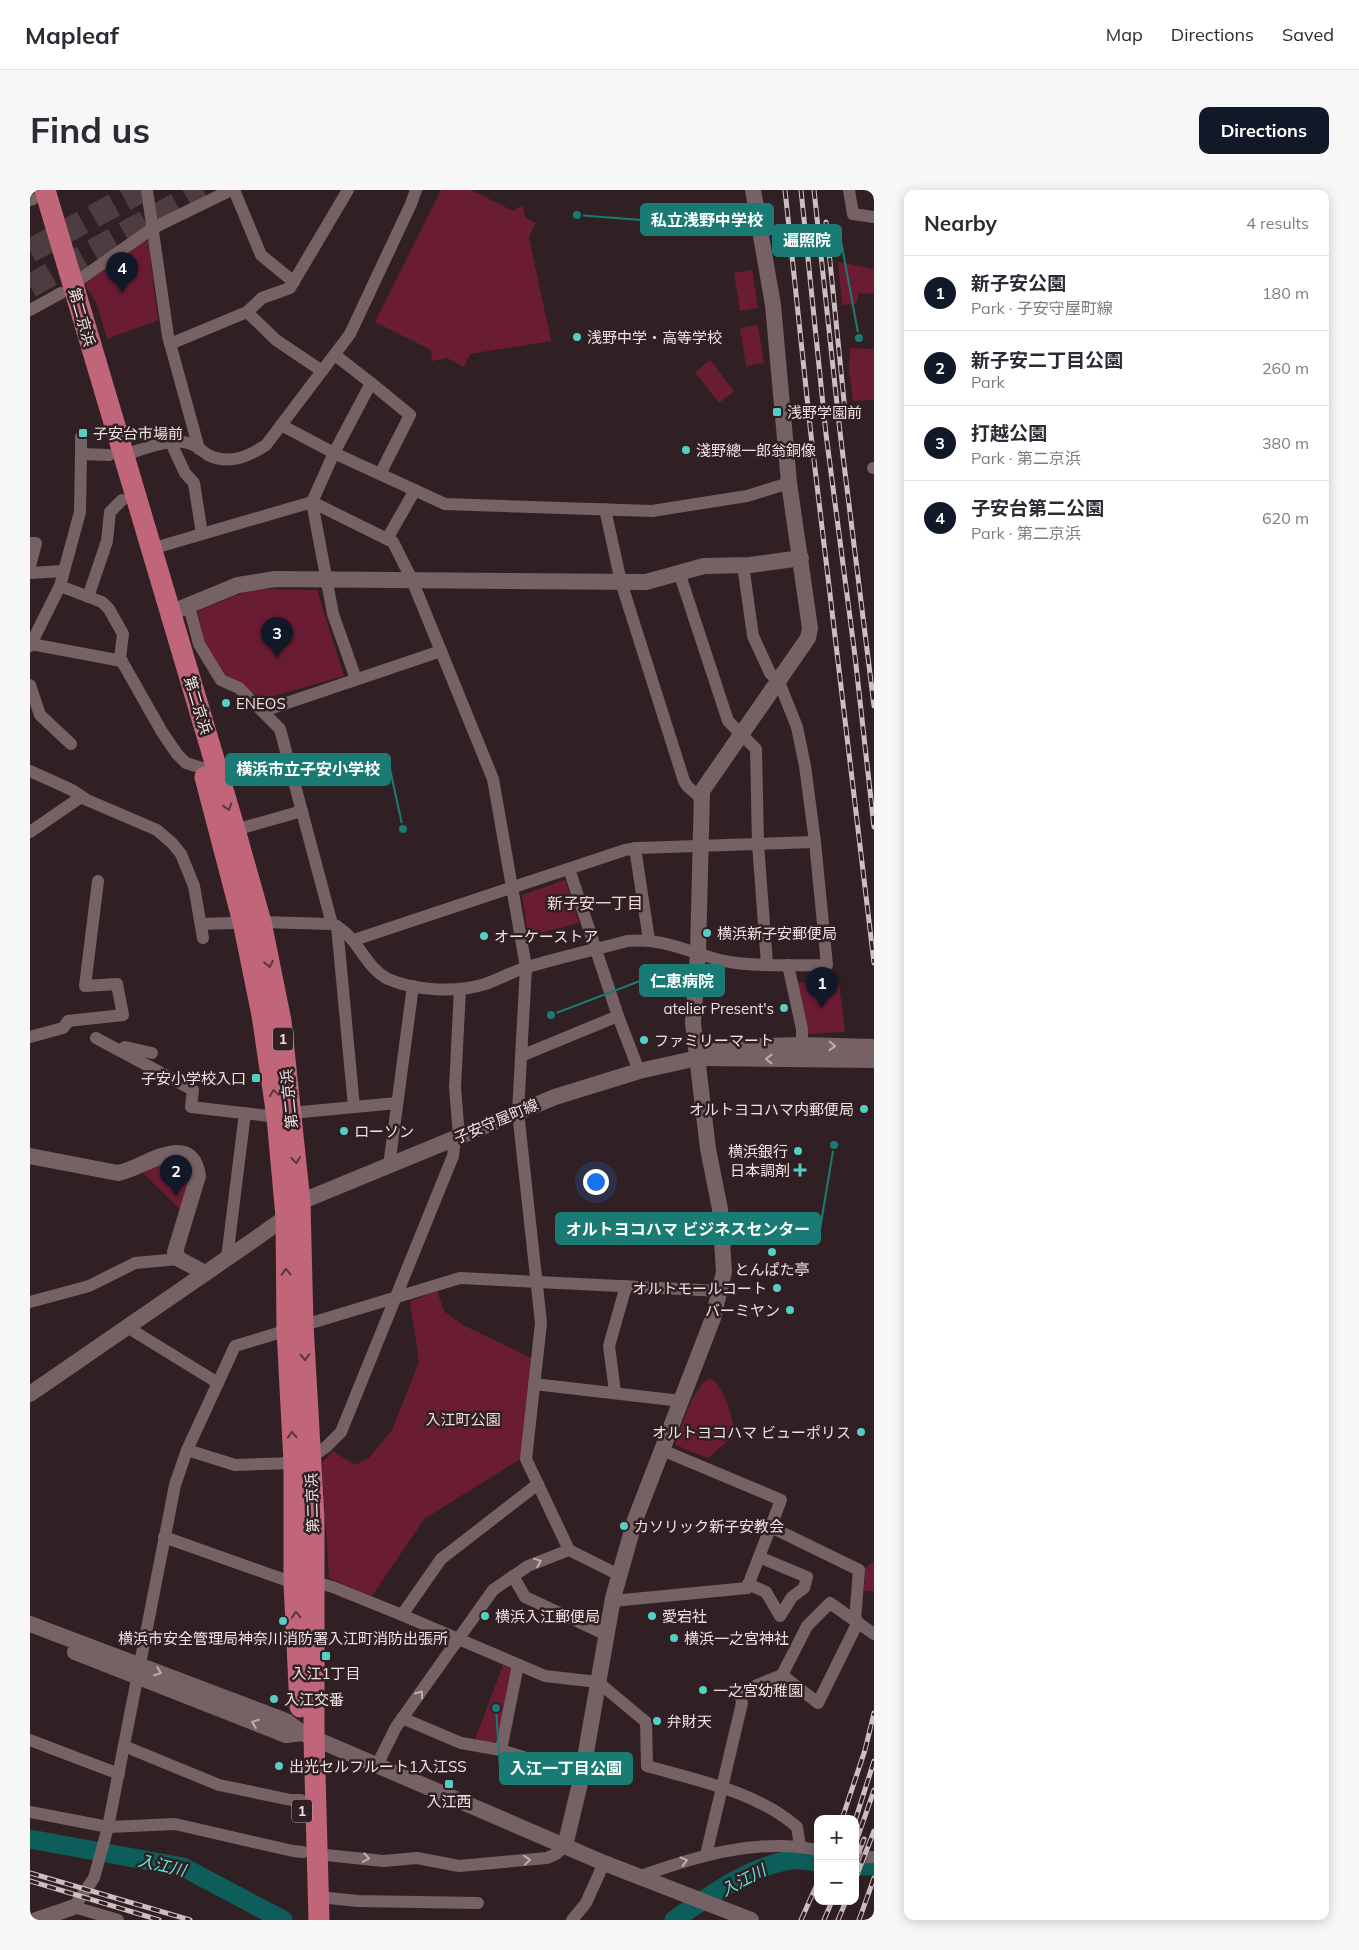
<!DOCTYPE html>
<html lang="en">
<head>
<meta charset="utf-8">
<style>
	:root { --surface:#fff; --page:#f7f7f7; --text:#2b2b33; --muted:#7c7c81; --line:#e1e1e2; --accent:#111827 }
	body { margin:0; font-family:Mulish,"Noto Sans JP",sans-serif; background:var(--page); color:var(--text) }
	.controls { position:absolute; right:15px; bottom:15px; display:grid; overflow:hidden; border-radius:10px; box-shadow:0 2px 12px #0003 }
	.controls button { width:45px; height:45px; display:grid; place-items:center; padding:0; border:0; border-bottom:1px solid var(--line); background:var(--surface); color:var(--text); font:25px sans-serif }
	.you { position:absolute; left:565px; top:991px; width:18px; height:18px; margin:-12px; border:4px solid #fff; border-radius:50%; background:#1a73e8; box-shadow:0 0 0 8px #1a73e833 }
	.badge { display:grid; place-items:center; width:32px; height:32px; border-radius:50%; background:var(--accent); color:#fff; font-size:16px; font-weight:700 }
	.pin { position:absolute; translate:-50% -41px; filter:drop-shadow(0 1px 2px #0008) }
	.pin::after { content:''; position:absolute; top:26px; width:18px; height:15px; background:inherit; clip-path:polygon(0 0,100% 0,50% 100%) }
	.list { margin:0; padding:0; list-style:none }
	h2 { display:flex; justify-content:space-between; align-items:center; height:65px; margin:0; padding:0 20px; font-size:21px }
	h2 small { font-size:16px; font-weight:400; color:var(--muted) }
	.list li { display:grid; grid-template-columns:32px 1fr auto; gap:15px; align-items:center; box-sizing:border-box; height:75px; padding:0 20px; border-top:1px solid var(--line) }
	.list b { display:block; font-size:19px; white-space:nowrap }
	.list p { margin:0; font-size:16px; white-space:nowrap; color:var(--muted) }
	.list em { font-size:16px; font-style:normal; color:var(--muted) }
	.map { position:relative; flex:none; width:844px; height:1730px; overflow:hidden; border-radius:10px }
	header { display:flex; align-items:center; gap:30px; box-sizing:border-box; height:70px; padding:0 25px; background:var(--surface); border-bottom:1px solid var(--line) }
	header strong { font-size:24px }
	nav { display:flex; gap:28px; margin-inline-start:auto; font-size:18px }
	.intro { display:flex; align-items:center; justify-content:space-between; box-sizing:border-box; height:120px; padding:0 30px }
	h1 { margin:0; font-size:35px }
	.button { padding:12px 22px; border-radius:10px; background:var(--accent); color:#fff; font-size:18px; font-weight:700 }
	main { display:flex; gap:30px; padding:0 30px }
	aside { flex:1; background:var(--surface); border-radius:10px; box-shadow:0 2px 12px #0003 }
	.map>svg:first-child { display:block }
	.green { fill:#6a1c33 }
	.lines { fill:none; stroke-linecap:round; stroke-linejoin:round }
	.river { stroke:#0d5e5a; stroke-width:19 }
	.motorway-tunnel { stroke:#4d3d40; stroke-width:24; stroke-dasharray:24 12; stroke-linecap:butt }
	.minor { stroke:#766165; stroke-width:12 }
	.tertiary { stroke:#766165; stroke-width:16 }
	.trunk { stroke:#c0657a; stroke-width:21 }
	.rail-casing { stroke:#ccbfc1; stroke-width:5 }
	.rail { stroke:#312023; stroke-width:3; stroke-dasharray:9; stroke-linecap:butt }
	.oneway { stroke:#5c353d }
	.oneway2 { stroke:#beaeb1 }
	.poi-dot { fill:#55cec6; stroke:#312023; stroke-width:2 }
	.labels { text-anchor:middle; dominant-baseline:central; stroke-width:5; stroke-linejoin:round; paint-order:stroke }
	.shield { fill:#312023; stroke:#b5a8aa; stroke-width:1 }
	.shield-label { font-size:14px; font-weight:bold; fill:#eee2e4 }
	.street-label { font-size:15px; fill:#eee2e4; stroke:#312023 }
	.poi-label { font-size:15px; fill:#eee2e4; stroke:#312023; text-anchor:start }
	.park-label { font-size:15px; fill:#f5dade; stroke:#312023 }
	.neighbourhood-label { font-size:16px; fill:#f1d9dd; stroke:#312023 }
	.water-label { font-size:16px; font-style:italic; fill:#5ee8df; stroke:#312023 }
	.leader { fill:none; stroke:#1a7b74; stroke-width:2 }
	.callout-dot { fill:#1a7b74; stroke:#312023; stroke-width:2 }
	.callout { fill:#1a7b74; stroke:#1a7b74; stroke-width:2 }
	.callout-label { font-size:16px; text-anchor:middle; font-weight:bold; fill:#fff }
</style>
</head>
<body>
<header>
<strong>Mapleaf</strong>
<nav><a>Map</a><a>Directions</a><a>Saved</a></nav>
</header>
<div class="intro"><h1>Find us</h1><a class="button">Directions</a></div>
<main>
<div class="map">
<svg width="844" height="1730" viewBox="0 0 844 1730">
	<rect width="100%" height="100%" fill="#312023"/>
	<g class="green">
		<path d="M411 0H441L483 21 493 15 495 27 506 33 499 47 521 151 440 164 434 177 417 168 402 171 401 160 345 132Z"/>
		<path d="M118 51 128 130 77 149 67 114 53 92 112 52Z"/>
		<path d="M808 72 844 79V104L829 103 826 114 812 115Z"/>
		<path d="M722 80 728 118 710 121 704 83Z"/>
		<path d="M728 135 734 173 716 176 710 138Z"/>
		<path d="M820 158 844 159V210L823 211 819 179Z"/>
		<path d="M680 170 704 201 689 213 665 182Z"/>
		<path d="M222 399 287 400 314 486 233 509 195 484 174 452 168 421Z"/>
		<path d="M535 690 549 733 498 746 492 705Z"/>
		<path d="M767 792 809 794 815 842 777 844Z"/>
		<path d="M147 969C168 980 156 1001 150 1019L113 983 130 972Z"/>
		<path d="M407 1101 414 1121 433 1135 501 1168 492 1268 394 1329 342 1406 299 1388 292 1273 303 1261 325 1275 339 1268 362 1240 389 1172 380 1111Z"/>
		<path d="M680 1188C696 1199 703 1227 704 1245L678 1268 645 1255C651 1238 663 1196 680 1188Z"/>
		<path d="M844 1371V1401H834L835 1379Z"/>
		<path d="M473 1475 483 1480 469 1556 444 1552Z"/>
	</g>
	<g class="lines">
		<g class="river">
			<path d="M0 1649 153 1677 253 1730"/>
			<path d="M825 1676H844"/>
			<path d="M644 1730C678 1707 719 1676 761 1670 769 1669 779 1671 788 1672"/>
		</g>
		<g class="motorway-tunnel">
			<path d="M0 61 112 0"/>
			<path d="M0 96 173 0"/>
		</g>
		<g class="minor">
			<path d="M117 0 138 146 169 259"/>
			<path d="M204 0 231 65 264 92"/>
			<path d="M819 0 823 24 844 27"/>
			<path d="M0 10 3 9"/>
			<path d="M43 94 123 38 201 0"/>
			<path d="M0 120 31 103"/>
			<path d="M217 122 246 150 292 181"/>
			<path d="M140 154 217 122 232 108 260 98 318 0"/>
			<path d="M305 165 341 193 304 263 282 312 303 424 326 489"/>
			<path d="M341 193 380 225 350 284"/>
			<path d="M251 235 304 263 415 314 622 321 717 306 759 293"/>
			<path d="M51 247V264L79 265"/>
			<path d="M141 253 155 283 164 293 172 344"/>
			<path d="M93 265C112 260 138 248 158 253 165 254 172 261 178 265 199 275 218 267 236 255L320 144 381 14 386 0"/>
			<path d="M843 278H844"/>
			<path d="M575 319 591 392 654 591 658 597 671 608"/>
			<path d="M357 349 385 300"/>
			<path d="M0 353H6L0 376"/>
			<path d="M121 359 282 312 363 352 382 390 463 589 496 777 488 922 511 1133 496 1269 539 1360 589 1385"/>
			<path d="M649 382 698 531 726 559 728 654 737 774"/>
			<path d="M0 383 33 381"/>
			<path d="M30 396 72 412 79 419 93 444 90 468 132 542 147 564 156 573 172 578"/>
			<path d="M58 407 77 351 80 322 92 310"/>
			<path d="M159 416 169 454 191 490 209 498 250 539 302 734"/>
			<path d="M1 454 92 471"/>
			<path d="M0 456 30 396 50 322 51 264"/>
			<path d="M0 495 10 525 41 554"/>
			<path d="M233 521 411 461"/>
			<path d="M0 581 42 600 57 610 127 640 142 653 151 664 164 696 173 748"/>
			<path d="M205 640 272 621"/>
			<path d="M0 642 51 607"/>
			<path d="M605 658 619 750"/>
			<path d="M539 679 588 826 609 881"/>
			<path d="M171 734 231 732 302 734C328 745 334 777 358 789 386 801 427 803 455 794 470 789 483 781 498 777 531 767 564 760 597 751 633 747 660 763 694 771 725 777 765 775 797 775L785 652 775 576 767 537 749 492 740 483 723 446 713 375"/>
			<path d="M307 736 324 917"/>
			<path d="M324 750 595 660 608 658 785 652"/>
			<path d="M758 775 772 839V855"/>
			<path d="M0 847 33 838 38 831 93 825 87 794 55 796 68 691"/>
			<path d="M66 848 163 900 161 917 247 927"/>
			<path d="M92 859 95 857 122 863"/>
			<path d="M491 866 588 826"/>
			<path d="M261 923 367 913"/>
			<path d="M429 947 425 897 430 799"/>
			<path d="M359 976 383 796"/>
			<path d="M197 1068 215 923"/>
			<path d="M0 1112 59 1096 105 1073 149 1069"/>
			<path d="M97 1137 188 1193"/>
			<path d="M504 1194 651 1211"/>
			<path d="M585 1202 579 1156 596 1096"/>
			<path d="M157 1260 205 1275 264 1273"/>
			<path d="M280 1268 296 1257 311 1242 423 966 425 949"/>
			<path d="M741 1337 829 1380 825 1430"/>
			<path d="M134 1347 264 1393"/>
			<path d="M483 1386 495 1407 577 1445"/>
			<path d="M284 1392 303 1397 372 1425 515 1486 568 1492 616 1532 617 1576C669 1591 725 1601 767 1637L770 1656"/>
			<path d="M718 1394 736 1402 750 1426 762 1407 774 1398 777 1387 729 1367"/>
			<path d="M583 1411 717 1398 751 1310 632 1260"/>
			<path d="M372 1425 411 1369 508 1294"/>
			<path d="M752 1485 788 1513 828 1432"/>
			<path d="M372 1528 431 1553 471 1560 552 1585"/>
			<path d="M0 1550 89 1584"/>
			<path d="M94 1556 189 1595 261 1610H271"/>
			<path d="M471 1560 488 1475"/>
			<path d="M347 1575 366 1537 463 1400 498 1376 539 1360"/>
			<path d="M0 1622 78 1637 145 1634 263 1661 273 1662"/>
			<path d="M287 1664 353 1671 387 1668 429 1676 517 1668 526 1664 535 1656"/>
			<path d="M676 1665 712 1513 710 1502 752 1485 777 1436 800 1413 844 1444"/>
			<path d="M825 1668 844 1667"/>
			<path d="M608 1687C664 1667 727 1647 788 1660"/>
			<path d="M288 1707 328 1711 448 1713"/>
			<path d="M88 1730 44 1717 64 1688 78 1637 145 1295 157 1260 205 1156 430 1088 691 1101"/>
			<path d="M542 1730 556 1713 574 1673"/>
		</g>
		<g class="tertiary">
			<path d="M140 423 208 395 245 389 616 392 674 376 720 375 771 368"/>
			<path d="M674 868 844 870"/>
			<path d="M0 966 88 983C113 979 161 938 168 986L145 1062 149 1069 175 1083"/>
			<path d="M0 1204 225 1049 256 1027 270 1012 525 907 609 881 668 868 694 857 772 855 844 857"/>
			<path d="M0 1434 256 1531 272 1543 574 1673 721 1730"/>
			<path d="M45 1462 256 1545 272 1543"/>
			<path d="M535 1656 552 1585 583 1408 605 1330 683 1128 694 1082 690 1019 678 959 663 833 668 763 672 601 778 448 780 438 759 293 743 115 723 0"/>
			<path d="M6 1730 44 1717"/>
		</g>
		<g class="trunk">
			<path d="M15 0 205 640 231 732 251 831 270 1012 273 1135 284 1327V1548L289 1730"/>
			<path d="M175 587 213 732 232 825 247 927 256 1027 257 1140 264 1273V1393L270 1517"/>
		</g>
		<defs>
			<g id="rail">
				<path d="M755 0 781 245 844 773"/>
				<path d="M771 0 796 244 825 466 844 637"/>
				<path d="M784 0 810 242 844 516"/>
				<path d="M796 32 815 221"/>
				<path d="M812 1629 835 1560 844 1523"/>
				<path d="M825 1631 844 1571"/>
				<path d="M825 1655 844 1600"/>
				<path d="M825 1672 834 1649"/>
				<path d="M0 1683 160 1730"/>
				<path d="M825 1690 844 1641"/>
				<path d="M0 1691 129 1730"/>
				<path d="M771 1730 788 1692"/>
				<path d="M794 1730 802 1711"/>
				<path d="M808 1730 816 1711"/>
				<path d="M829 1730 844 1688"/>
			</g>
		</defs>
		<use href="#rail" class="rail-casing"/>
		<use href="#rail" class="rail"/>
	</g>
	<defs><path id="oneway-chevron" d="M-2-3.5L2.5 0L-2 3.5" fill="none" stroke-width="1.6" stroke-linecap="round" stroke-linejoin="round" transform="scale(1.25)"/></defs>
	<g class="oneway">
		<use href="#oneway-chevron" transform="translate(198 617) rotate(73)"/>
		<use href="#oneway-chevron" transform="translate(239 774) rotate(79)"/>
		<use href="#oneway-chevron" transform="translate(244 903) rotate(-98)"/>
		<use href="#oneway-chevron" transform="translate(266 970) rotate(84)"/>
		<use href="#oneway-chevron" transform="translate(256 1082) rotate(-91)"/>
		<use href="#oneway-chevron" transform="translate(275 1167) rotate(87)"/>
		<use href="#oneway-chevron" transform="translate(262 1245) rotate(-93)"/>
		<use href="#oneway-chevron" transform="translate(266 1425) rotate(-93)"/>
	</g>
	<g class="oneway2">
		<use href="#oneway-chevron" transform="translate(802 856) rotate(2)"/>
		<use href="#oneway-chevron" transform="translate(739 869) rotate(180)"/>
		<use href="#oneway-chevron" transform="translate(508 1372) rotate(-21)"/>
		<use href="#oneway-chevron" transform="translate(128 1482) rotate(21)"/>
		<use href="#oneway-chevron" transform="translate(390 1504) rotate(-55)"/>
		<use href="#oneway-chevron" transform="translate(225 1533) rotate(-159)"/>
		<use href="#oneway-chevron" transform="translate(336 1668) rotate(10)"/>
		<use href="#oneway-chevron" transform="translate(497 1670) rotate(-6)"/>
		<use href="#oneway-chevron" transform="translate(654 1671) rotate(-15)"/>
	</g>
	<g class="poi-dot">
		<circle cx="547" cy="147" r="5"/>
		<rect x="742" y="217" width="10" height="10" rx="2.5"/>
		<rect x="48" y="238" width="10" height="10" rx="2.5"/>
		<circle cx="656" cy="260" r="5"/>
		<circle cx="196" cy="513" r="5"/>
		<circle cx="677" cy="743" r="5"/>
		<circle cx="454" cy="746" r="5"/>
		<circle cx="754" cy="818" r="5"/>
		<circle cx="614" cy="850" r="5"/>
		<rect x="221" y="883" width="10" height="10" rx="2.5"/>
		<circle cx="834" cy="919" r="5"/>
		<circle cx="314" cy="941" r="5"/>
		<circle cx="768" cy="961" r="5"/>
		<path d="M767.5 972.5h5v5h5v5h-5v5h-5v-5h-5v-5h5z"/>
		<circle cx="742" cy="1062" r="5"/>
		<circle cx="747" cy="1098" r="5"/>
		<circle cx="760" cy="1120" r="5"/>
		<circle cx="831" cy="1242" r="5"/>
		<circle cx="594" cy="1336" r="5"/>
		<circle cx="455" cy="1426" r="5"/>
		<circle cx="622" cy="1426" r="5"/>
		<circle cx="253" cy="1431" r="5"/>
		<circle cx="644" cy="1448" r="5"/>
		<rect x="291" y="1461" width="10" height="10" rx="2.5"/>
		<circle cx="673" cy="1500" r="5"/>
		<circle cx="244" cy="1509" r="5"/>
		<circle cx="627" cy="1531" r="5"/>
		<circle cx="249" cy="1576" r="5"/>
		<rect x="414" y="1589" width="10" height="10" rx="2.5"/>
	</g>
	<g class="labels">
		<g class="shield">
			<rect x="243" y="837.5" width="20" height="23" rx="4"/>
			<rect x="262" y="1609.5" width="20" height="23" rx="4"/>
		</g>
		<g class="shield-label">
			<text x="253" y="849">1</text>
			<text x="272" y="1621">1</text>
		</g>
		<g class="street-label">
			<text transform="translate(52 127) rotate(74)">第二京浜</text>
			<text transform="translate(168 515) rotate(73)">第二京浜</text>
			<text transform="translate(259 909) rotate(-96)">第二京浜</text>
			<text transform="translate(466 931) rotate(-23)">子安守屋町線</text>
			<text transform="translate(282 1313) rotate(-92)">第二京浜</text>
		</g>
		<g class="poi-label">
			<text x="557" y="147">浅野中学・高等学校</text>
			<text x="757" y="222">浅野学園前</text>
			<text x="63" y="243">子安台市場前</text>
			<text x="666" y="260">淺野總一郎翁銅像</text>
			<text x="206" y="513">ENEOS</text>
			<text x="687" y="743">横浜新子安郵便局</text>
			<text x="464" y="746">オーケーストア</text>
			<text x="744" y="818" text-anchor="end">atelier Present's</text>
			<text x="624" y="850">ファミリーマート</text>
			<text x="216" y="888" text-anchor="end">子安小学校入口</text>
			<text x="824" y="919" text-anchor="end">オルトヨコハマ内郵便局</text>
			<text x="324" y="941">ローソン</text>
			<text x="758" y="961" text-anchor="end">横浜銀行</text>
			<text x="760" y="980" text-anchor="end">日本調剤</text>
			<text x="742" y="1079" text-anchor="middle">とんぱた亭</text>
			<text x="737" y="1098" text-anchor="end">オルトモールコート</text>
			<text x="750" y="1120" text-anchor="end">バーミヤン</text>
			<text x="821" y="1242" text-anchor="end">オルトヨコハマ ビューポリス</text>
			<text x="604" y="1336">カソリック新子安教会</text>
			<text x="465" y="1426">横浜入江郵便局</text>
			<text x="632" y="1426">愛宕社</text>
			<text x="253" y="1448" text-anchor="middle">横浜市安全管理局神奈川消防署入江町消防出張所</text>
			<text x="654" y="1448">横浜一之宮神社</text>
			<text x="296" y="1483" text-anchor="middle">入江1丁目</text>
			<text x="683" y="1500">一之宮幼稚園</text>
			<text x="254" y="1509">入江交番</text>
			<text x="637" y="1531">弁財天</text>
			<text x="259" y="1576">出光セルフルート1入江SS</text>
			<text x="419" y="1611" text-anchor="middle">入江西</text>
		</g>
		<g class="park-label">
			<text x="433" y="1229">入江町公園</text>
		</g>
		<g class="neighbourhood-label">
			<text x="565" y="713">新子安一丁目</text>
		</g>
		<g class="water-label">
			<text transform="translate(132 1675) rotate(13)">入江川</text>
			<text transform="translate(713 1690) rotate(-28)">入江川</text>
		</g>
	</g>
	<path class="leader" d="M547 25L611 30M829 148L811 51M373 639L360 579M521 825L610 791M804 955L790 1039M466 1518L470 1578"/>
	<g class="callout-dot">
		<circle cx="547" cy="25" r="5"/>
		<circle cx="829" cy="148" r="5"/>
		<circle cx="373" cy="639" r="5"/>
		<circle cx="521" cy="825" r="5"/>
		<circle cx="804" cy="955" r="5"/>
		<circle cx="466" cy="1518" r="5"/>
	</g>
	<g class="callout">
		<rect x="611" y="14" width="132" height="31" rx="5"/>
		<rect x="743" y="35" width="68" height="31" rx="5"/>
		<rect x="196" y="564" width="164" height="31" rx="5"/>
		<rect x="610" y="775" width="84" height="31" rx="5"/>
		<rect x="526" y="1023" width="264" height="31" rx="5"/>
		<rect x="470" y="1563" width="132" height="31" rx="5"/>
	</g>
	<g class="callout-label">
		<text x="677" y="36">私立浅野中学校</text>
		<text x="777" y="56">遍照院</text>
		<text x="278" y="585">横浜市立子安小学校</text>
		<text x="652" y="797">仁恵病院</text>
		<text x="658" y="1045">オルトヨコハマ ビジネスセンター</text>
		<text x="536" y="1584">入江一丁目公園</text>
	</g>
</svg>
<div class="controls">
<button>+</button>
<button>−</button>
</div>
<div class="you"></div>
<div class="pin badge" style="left:792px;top:818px">1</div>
<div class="pin badge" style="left:146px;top:1006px">2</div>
<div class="pin badge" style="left:247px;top:468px">3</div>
<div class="pin badge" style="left:92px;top:103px">4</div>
</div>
<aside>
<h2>Nearby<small>4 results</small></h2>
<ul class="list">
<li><span class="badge">1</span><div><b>新子安公園</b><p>Park · 子安守屋町線</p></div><em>180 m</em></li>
<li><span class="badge">2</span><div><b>新子安二丁目公園</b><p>Park</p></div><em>260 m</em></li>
<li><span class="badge">3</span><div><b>打越公園</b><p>Park · 第二京浜</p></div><em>380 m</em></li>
<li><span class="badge">4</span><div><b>子安台第二公園</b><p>Park · 第二京浜</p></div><em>620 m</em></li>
</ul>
</aside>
</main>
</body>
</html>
